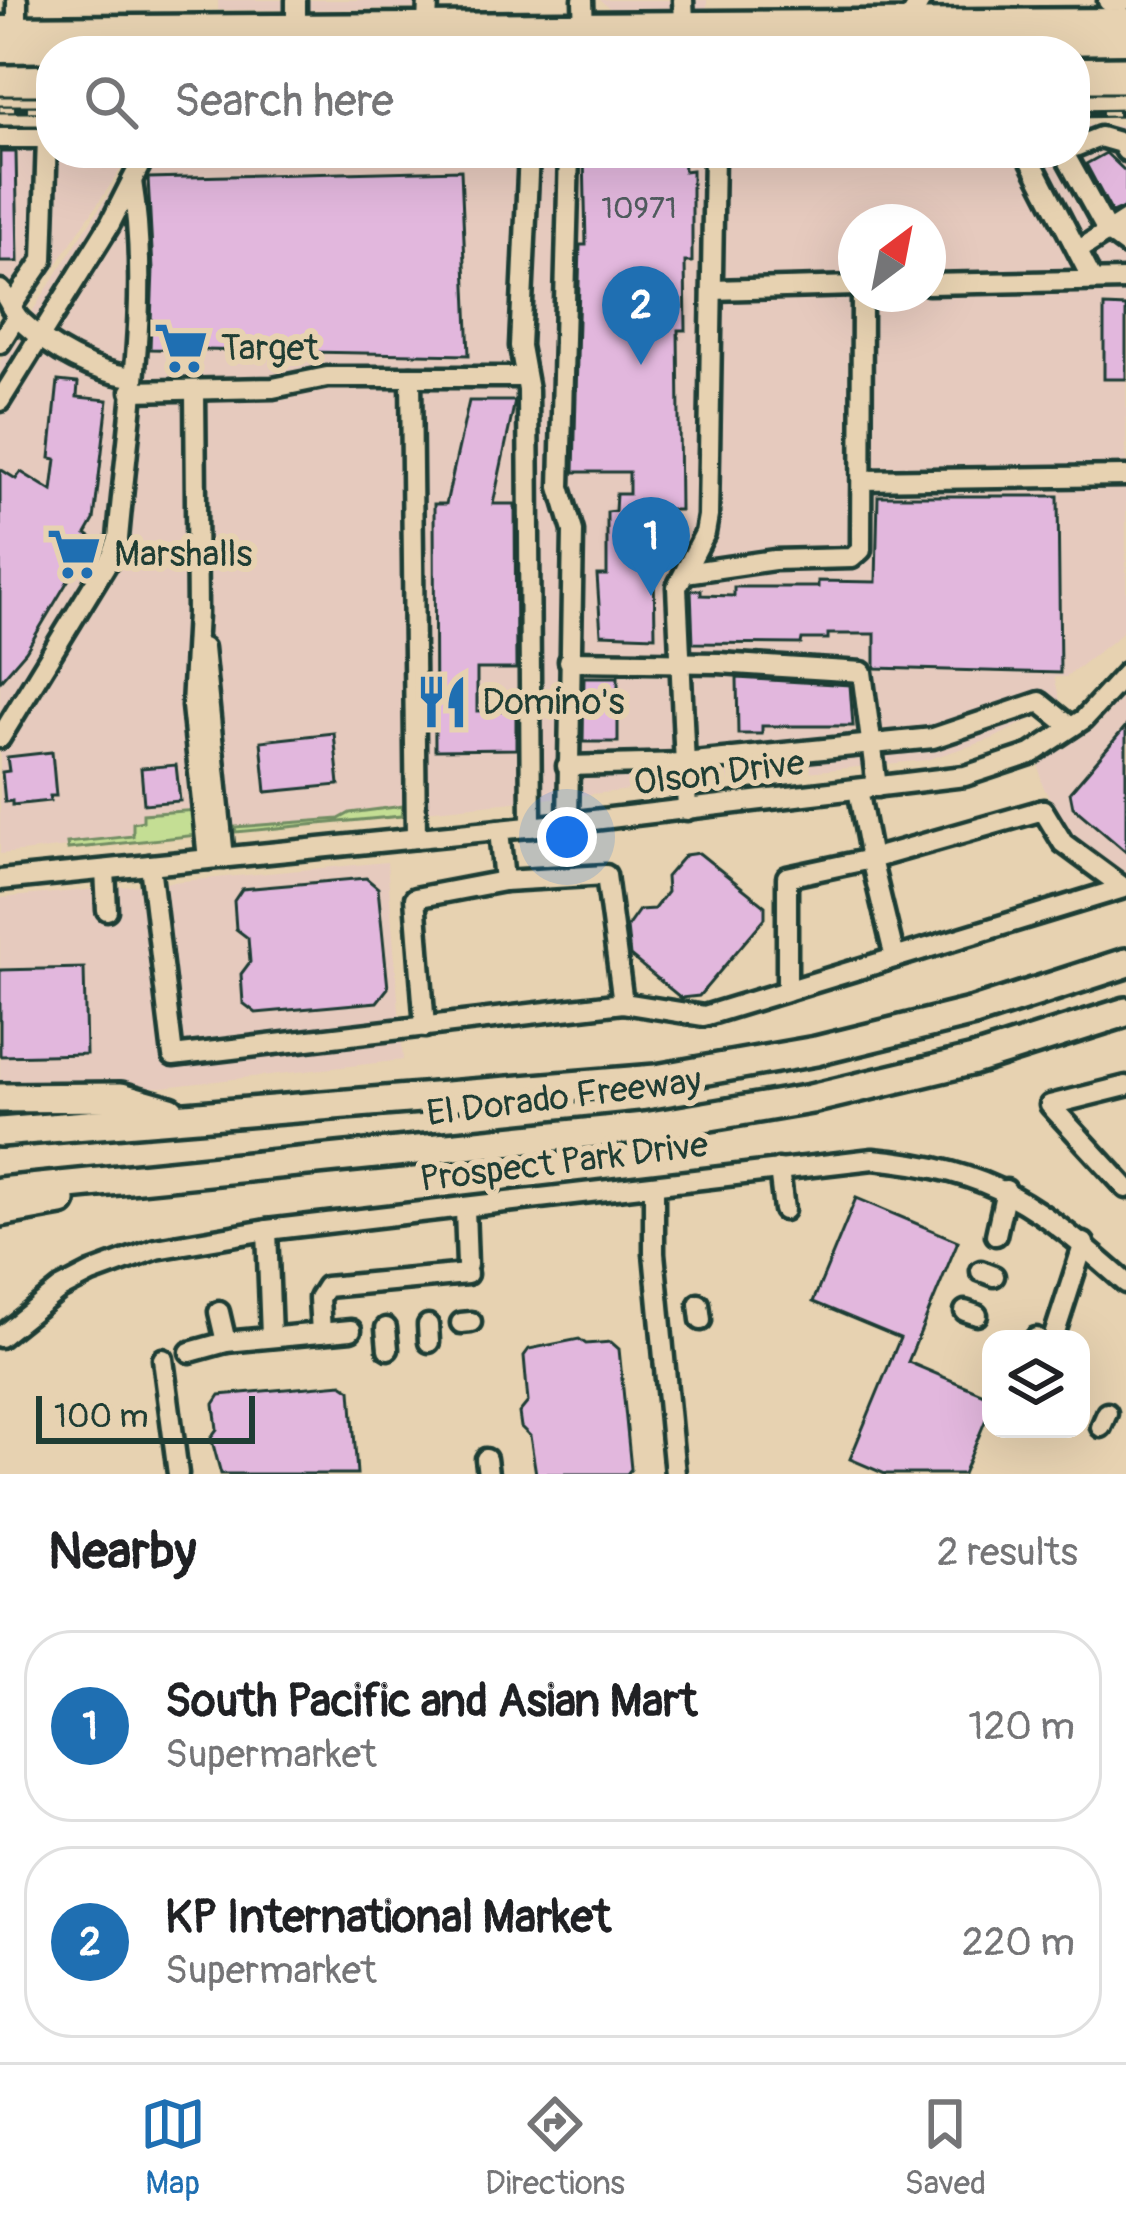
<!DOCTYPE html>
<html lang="en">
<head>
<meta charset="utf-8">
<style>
	:root { --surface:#fff; --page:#f6f6f6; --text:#202124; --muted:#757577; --line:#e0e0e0; --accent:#1f6fb2 }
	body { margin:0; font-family:Pangolin,sans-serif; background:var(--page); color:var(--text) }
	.controls { position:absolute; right:36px; bottom:36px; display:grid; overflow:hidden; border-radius:24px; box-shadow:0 12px 48px #0002 }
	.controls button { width:108px; height:108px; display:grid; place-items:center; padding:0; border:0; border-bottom:3px solid var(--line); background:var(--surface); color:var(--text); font:60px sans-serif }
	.compass { position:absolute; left:838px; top:204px; width:108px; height:108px; border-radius:50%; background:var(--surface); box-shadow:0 12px 48px #0002; rotate:32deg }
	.scale { position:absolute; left:36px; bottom:30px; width:219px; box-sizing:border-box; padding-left:12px; border:6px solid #1f3d34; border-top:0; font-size:33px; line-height:42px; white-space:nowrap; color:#1f3d34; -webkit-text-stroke:9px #e7d2b1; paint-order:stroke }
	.you { position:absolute; left:567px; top:837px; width:42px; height:42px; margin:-30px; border:9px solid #fff; border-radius:50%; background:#1a73e8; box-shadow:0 0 0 18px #1a73e833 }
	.badge { display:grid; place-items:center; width:78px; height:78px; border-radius:50%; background:var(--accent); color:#fff; font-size:39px; font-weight:700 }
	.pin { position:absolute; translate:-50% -99px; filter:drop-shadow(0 3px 6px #0008) }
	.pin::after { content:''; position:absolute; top:63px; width:42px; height:36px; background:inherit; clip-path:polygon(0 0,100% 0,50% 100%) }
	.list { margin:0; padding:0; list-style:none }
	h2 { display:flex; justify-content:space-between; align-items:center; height:156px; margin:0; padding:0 48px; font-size:51px }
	h2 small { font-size:39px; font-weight:400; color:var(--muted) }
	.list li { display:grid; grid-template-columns:78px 1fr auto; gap:36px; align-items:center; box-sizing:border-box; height:192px; margin:0 24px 24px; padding:0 24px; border:3px solid var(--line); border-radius:48px }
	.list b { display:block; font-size:45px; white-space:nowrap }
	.list p { margin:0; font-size:39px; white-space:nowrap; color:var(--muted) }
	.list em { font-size:39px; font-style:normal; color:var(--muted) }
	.icon { flex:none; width:66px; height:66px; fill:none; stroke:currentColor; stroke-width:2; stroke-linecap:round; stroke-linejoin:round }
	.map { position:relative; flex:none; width:1126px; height:1474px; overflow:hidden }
	.search { position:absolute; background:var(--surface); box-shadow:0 12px 48px #0002; left:36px; right:36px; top:36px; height:132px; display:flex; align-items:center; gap:30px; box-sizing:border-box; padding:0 42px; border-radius:48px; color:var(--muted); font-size:45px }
	.sheet { height:588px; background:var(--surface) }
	nav { display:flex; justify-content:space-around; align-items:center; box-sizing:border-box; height:168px; border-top:3px solid var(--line); background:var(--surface); font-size:33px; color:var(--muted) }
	nav a { display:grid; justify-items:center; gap:6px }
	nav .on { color:var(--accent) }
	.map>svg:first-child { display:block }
	.built { fill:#e6cabe; fill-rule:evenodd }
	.green { fill:#c4de94; stroke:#728e64; stroke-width:3 }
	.building { fill:#e2b7dd; stroke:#1f3d34; stroke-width:3 }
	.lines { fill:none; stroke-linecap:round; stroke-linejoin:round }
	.minor-casing { stroke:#1f3d34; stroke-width:27 }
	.major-casing { stroke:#1f3d34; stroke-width:33 }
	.highway-casing { stroke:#1f3d34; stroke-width:36 }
	.minor { stroke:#e7d2b1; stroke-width:18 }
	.major { stroke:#e7d2b1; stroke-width:24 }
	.highway { stroke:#e7d2b1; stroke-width:27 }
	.tram { stroke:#1f3d34; stroke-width:3 }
	.rail-casing { stroke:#1f3d34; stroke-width:9 }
	.rail { stroke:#e7d2b1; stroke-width:4.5; stroke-dasharray:14; stroke-linecap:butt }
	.labels { text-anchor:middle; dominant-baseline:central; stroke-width:12; stroke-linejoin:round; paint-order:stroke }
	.number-label { font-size:30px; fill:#505c5e }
	.poi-label { font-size:36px; fill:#1f3d34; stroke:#e7d2b1; text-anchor:start }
	.street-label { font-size:36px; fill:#1f3d34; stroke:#e7d2b1 }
</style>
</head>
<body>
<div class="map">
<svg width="1126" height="1474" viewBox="0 0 1126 1474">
	<rect width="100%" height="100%" fill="#e7d2b1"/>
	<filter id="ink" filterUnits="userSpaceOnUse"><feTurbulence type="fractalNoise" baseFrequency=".00833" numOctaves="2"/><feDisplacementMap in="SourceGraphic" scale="24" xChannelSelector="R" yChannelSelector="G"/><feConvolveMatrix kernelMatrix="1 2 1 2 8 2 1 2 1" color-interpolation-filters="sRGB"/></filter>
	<g filter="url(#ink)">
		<g class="built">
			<path d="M218 0H446L410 9 218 10Z"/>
			<path d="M600 0H707V14L615 13Z"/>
			<path d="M1075 125 1126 126V625L1119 636 1066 677H1054L1060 700 1039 715 992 739 926 760 0 854V361L135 153H1075ZM856 222H928V294H856Z"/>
			<path d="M0 129 51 130V153H132L0 348Z"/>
			<path d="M1126 687V885L1071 839 1042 784 1038 759 1109 707Z"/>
			<path d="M387 862 403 1060 163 1087 0 1088V898Z"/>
		</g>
		<g class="green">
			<path d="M403 806 401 816 236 832 235 827 339 819 350 813Z"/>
			<path d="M197 810 198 835 68 849 67 843 133 836V823L143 821V814Z"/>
		</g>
		<g class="building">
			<path d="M0 152H16L18 262H0Z"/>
			<path d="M683 153 684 171 692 170V262H685L686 330H678L680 510H669V544H661V564L654 565 655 636 601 634 597 575H607V512L615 511 616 494H629V472H574L580 245H586L584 154Z"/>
			<path d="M1106 153 1126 172V207L1112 213 1086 164Z"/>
			<path d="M461 170 469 355 150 349 153 269 148 178Z"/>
			<path d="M1104 306 1126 307V379H1104Z"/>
			<path d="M58 381 78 383 77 397 108 400 94 520 86 534 93 539 26 651 0 681V469L16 479 21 472 52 491 56 459 50 458Z"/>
			<path d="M469 401H515L493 504H515L516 669H477V711L516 710V749L435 750 434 504H446Z"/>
			<path d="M878 496H1058L1060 673 875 668V634H828V639H802L801 644 693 643 691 590H701V595L734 596V587H818V581L876 582Z"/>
			<path d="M584 677H618V742H583Z"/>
			<path d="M737 678 850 685 853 726H762V734H738Z"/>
			<path d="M1126 726V852L1073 807 1070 792Z"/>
			<path d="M334 733 339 785 266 792 261 741Z"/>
			<path d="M52 752 56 796H50V801L12 805V801L5 802 2 772 9 771 7 757Z"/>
			<path d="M176 765 180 801 144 804 141 768Z"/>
			<path d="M699 853 765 906V918L699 996 681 998 630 956 627 927 639 910 654 909 667 892 666 877 685 855Z"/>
			<path d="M366 878 378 888 388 988 377 1002 256 1013 243 1003 241 974 250 962 248 938 236 929 234 901 242 889Z"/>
			<path d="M84 968 86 1054 0 1056V970Z"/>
			<path d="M856 1198 958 1241 908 1362 991 1397V1407L963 1474H885L850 1459 900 1338 813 1302Z"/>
			<path d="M579 1339 586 1344 611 1342 619 1349 631 1469 627 1474H536L530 1436 521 1427 519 1413 528 1402 524 1356 529 1349Z"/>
			<path d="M342 1384 351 1390 357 1474H221L211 1437 217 1429 214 1404 220 1395Z"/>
		</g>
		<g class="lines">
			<defs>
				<g id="minor">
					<path d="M17 0V28"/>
					<path d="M296 0V25"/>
					<path d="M583 0 584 34"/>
					<path d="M683 0 684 22"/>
					<path d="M1108 1 1126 0"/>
					<path d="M909 20 921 0"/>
					<path d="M427 25 428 0"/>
					<path d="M0 138H47L43 260 11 307"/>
					<path d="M1075 147 1100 137 1121 143 1126 151"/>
					<path d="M529 153 520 346 528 390 531 827"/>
					<path d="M1027 153 1092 279"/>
					<path d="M1064 153 1107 231 1126 245"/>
					<path d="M1079 250 1126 220"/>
					<path d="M928 284 1126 280"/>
					<path d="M0 290C10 299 11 312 21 321 52 350 90 371 132 377"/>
					<path d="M712 290 856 286"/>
					<path d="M0 343 16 317"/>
					<path d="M411 377 416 838"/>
					<path d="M131 391 273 388 327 377H525"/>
					<path d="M195 392 197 613 192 706 208 859"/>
					<path d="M0 401 110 224 144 157 157 153"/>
					<path d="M863 480 1126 476"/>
					<path d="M685 573 774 560 852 558 861 550 862 294"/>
					<path d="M203 648 224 858"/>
					<path d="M569 661 719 663 862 672 877 787"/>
					<path d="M0 738 112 555 118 539C128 423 151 297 132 181"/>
					<path d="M567 766 684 763 933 738 1040 702 1071 727"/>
					<path d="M687 810 677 587 705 533 708 516 714 153"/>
					<path d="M568 823 573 531 560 487 569 153"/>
					<path d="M150 865 173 1056 623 1003 606 875 504 881 499 830"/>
					<path d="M105 870 107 910"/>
					<path d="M0 880 568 823 965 776 1031 754 1084 719 1126 673"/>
					<path d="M787 991V877L871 859 858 789"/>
					<path d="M623 1003 704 1016 1124 888 1063 843 1043 810 871 859 895 958"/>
					<path d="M425 1027 415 898 504 881"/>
					<path d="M1126 1086 1050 1105 1126 1188"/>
					<path d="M779 1169 784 1210"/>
					<path d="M654 1186V1253L675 1474"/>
					<path d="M465 1209 467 1265"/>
					<path d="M267 1230 271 1336"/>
					<path d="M996 1235 1006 1190"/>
					<path d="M981 1271 994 1276"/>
					<path d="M699 1304 701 1320"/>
					<path d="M965 1311 977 1315"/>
					<path d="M219 1312 226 1342"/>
					<path d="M461 1323 471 1322"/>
					<path d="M428 1325 429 1342"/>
					<path d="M386 1328 388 1349"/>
					<path d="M321 1333 319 1298 326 1287 467 1274"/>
					<path d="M0 1337 60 1289 91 1273 156 1249 267 1230 873 1159C995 1170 1038 1206 1126 1283"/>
					<path d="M1036 1338 1038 1339"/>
					<path d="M1053 1339 1084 1243"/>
					<path d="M190 1352 226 1342 351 1330"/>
					<path d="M163 1359 178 1474"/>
					<path d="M1101 1427 1107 1413"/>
					<path d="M486 1459 488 1474"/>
				</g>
				<g id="major">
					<path d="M0 29 1126 21"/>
					<path d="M0 50 559 43 608 47 1126 41"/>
				</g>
				<g id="highway">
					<path d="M0 1098 121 1097 170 1111"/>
					<path d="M0 1132 656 1079 816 1051 974 1012 1126 963"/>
					<path d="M0 1192 645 1127 811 1099 974 1060 1126 1012"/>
					<path d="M0 1212 61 1201"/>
				</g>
			</defs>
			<use href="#minor" class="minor-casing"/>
			<use href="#major" class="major-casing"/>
			<use href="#highway" class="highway-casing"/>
			<use href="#minor" class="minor"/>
			<use href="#major" class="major"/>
			<use href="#highway" class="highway"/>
			<g class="tram">
				<path d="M1075 93H1126"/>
				<path d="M0 96H51"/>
			</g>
			<defs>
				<g id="rail">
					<path d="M0 109H51"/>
					<path d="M1075 114 1126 113"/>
				</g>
			</defs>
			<use href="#rail" class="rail-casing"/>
			<use href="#rail" class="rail"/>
		</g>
	</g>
	<defs>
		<symbol id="supermarket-bare" viewBox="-9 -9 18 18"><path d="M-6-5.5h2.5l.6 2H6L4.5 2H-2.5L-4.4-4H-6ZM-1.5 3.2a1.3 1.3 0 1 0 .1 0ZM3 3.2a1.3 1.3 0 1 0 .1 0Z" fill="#1f6fb2" stroke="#e7d2b1" stroke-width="2.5" paint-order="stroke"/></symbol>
		<symbol id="restaurant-bare" viewBox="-9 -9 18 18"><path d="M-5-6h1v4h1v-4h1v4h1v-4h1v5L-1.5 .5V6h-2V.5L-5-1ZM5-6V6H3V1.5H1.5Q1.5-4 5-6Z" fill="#1f6fb2" stroke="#e7d2b1" stroke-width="2.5" paint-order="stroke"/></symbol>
	</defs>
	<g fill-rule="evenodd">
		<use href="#supermarket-bare" x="143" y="310" width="76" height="76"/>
		<use href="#supermarket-bare" x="36" y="516" width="76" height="76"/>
		<use href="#restaurant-bare" x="404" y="664" width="76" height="76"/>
	</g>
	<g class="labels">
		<g class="number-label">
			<text x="639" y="208">10971</text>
		</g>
		<g class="poi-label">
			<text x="221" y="348">Target</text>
			<text x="114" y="554">Marshalls</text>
			<text x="482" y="702">Domino's</text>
		</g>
		<g class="street-label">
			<text transform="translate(719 773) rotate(-7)">Olson Drive</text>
			<text transform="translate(564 1097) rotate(-7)">El Dorado Freeway</text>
			<text transform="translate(564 1162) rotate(-7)">Prospect Park Drive</text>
		</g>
	</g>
</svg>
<div class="controls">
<button><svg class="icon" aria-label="layers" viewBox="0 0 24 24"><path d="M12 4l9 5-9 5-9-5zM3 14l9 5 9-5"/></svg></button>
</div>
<svg class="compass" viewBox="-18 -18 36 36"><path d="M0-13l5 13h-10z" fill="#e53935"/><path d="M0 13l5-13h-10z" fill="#757577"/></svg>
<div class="scale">100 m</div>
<div class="you"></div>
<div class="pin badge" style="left:651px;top:596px">1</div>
<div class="pin badge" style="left:641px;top:365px">2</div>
<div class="search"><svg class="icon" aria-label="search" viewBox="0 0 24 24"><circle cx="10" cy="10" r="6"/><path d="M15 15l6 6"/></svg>Search here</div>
</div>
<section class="sheet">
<h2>Nearby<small>2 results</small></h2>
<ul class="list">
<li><span class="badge">1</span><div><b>South Pacific and Asian Mart</b><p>Supermarket</p></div><em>120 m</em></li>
<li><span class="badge">2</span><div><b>KP International Market</b><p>Supermarket</p></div><em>220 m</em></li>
</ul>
</section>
<nav>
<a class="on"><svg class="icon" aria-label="map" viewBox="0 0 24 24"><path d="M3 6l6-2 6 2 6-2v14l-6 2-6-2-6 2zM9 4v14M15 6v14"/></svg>Map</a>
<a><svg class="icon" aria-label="directions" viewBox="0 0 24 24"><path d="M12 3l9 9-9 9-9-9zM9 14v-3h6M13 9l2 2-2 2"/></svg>Directions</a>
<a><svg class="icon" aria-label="saved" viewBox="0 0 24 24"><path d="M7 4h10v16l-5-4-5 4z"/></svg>Saved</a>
</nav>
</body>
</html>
